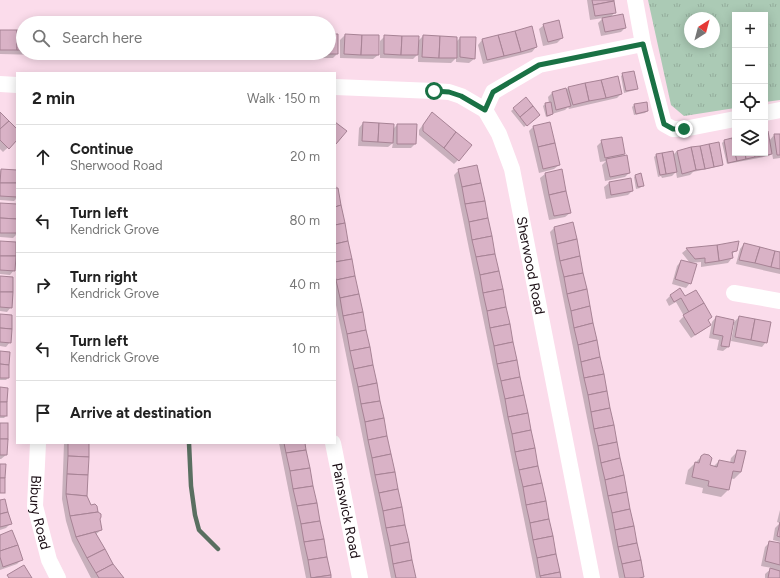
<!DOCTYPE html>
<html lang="en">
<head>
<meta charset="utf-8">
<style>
	:root { --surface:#fff; --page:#f2f2f2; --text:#222; --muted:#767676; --line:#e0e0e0 }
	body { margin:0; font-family:Figtree,sans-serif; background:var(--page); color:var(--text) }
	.controls { position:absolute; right:12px; top:12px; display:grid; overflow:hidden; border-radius:0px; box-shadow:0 2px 10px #0003 }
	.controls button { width:36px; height:36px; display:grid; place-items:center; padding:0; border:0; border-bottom:1px solid var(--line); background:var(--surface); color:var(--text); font:20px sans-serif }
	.compass { position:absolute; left:684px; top:12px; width:36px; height:36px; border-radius:50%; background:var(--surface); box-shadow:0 2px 10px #0003; rotate:36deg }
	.stop { position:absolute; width:12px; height:12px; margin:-9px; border:3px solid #197144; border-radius:50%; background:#fff }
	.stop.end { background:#197144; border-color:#fff; box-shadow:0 1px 4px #0008 }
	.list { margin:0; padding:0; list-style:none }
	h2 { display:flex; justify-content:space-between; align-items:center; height:52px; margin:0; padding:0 16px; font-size:17px }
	h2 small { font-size:13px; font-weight:400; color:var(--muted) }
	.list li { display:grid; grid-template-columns:26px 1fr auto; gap:12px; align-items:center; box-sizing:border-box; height:64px; padding:0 16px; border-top:1px solid var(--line) }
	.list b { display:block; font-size:15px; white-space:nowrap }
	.list p { margin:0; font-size:13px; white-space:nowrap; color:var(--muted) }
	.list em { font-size:13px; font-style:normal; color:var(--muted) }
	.icon { flex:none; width:22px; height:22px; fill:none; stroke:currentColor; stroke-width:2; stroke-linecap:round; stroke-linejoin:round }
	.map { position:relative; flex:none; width:780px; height:578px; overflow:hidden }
	.search { position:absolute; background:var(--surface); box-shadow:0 2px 10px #0003; left:16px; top:16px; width:320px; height:44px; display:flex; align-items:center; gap:10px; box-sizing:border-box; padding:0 14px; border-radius:22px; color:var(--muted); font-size:15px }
	.panel { position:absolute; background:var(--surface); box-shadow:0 2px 10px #0003; left:16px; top:72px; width:320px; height:372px; border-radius:0px }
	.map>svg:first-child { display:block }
	.grass { fill:url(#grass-tufts); fill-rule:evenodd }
	.shadow { fill:#0003 }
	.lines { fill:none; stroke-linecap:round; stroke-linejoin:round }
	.stream { stroke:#5a6f61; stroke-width:4.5 }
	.building { fill:#d9b2c6; stroke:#a78395 }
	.street { stroke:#fff; stroke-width:16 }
	.route { stroke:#197144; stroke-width:5 }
	.labels { text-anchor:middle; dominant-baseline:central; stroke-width:3; stroke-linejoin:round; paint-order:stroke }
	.street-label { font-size:14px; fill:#1b0e15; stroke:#fbdceb }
</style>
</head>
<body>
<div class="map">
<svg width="780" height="578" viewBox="0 0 780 578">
	<defs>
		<pattern id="grass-tufts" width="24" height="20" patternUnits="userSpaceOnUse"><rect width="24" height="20" fill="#abcab5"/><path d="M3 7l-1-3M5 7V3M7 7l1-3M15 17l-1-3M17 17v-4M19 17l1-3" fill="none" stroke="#93ac9b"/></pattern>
	</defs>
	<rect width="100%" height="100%" fill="#fbdceb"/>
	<path class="grass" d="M648 0H780V100L765 102V15H735V108L684 116 671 105ZM690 18H714V42H690Z"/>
	<g class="shadow">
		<path d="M587 0H613L615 12 611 17 625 28 621 32 601 36 598 23 603 18 590 20Z"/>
		<path d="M544 25 562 38 557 43 543 46 539 29Z"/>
		<path d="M531 28 536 47 532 52 483 64 478 45 482 40Z"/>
		<path d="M0 31H23V53H159L155 58 0 54Z"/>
		<path d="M329 35 337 54 333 58 164 59V53H329Z"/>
		<path d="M345 35 378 55 373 59 340 58V40Z"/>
		<path d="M385 36 418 41 423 36 456 38V42L460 38 474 59 469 63 456 62V58L451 63 418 62V54L413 59 380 58V41Z"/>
		<path d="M623 74 637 88 635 90 624 93 621 76Z"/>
		<path d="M618 77 621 94 617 98 569 109 568 107 565 110 552 114 550 116 546 117 543 106 545 104 549 103 548 97 552 93 566 90 568 88Z"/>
		<path d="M526 99 537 117 524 127 511 111Z"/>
		<path d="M634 105 647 111 645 113 634 115 632 107Z"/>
		<path d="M0 114 17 131V139L3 152 0 149Z"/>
		<path d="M428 118 458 160 454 164 419 135V130Z"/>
		<path d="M363 123 393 129 397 125 415 144 411 148H392L393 143 388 147 358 146 359 128Z"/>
		<path d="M533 127 559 165 554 169 539 173 529 131Z"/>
		<path d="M765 133 769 141 774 135 780 134V158L773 159 772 153 769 156 727 164 722 143 724 141 735 139V153H765Z"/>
		<path d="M602 141 624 154 620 158 629 173 625 177 605 181 602 165 606 161 600 162 597 146Z"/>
		<path d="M718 143 722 164 720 166 693 172 690 175 677 178 676 172 672 176 662 178 661 176 658 177 654 157 656 155 673 152V155L677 151Z"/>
		<path d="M1 170 17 171V198L14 201 0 200V171Z"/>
		<path d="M459 170 560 578H536L454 175Z"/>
		<path d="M561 171 570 213 565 217 549 220 540 178 545 174Z"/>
		<path d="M636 175 642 186 640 188 636 189 634 177Z"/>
		<path d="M630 179 632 191 628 195 606 199 604 187 609 183Z"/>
		<path d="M335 180 415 578H391L335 300Z"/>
		<path d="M0 204 17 205V234L13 238 0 237Z"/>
		<path d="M573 223 643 578H619L550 232 554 228Z"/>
		<path d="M0 242 14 270 10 275 0 274Z"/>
		<path d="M744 244 780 253V274L736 264 740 249Z"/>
		<path d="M717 246 736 250 731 255 732 258 728 263 701 267V262L690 263 682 253 687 249Z"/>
		<path d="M681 261 690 283 686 288 672 284 677 266Z"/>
		<path d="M0 277 11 307 7 312 0 311Z"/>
		<path d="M680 290 685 298 707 320 710 325 705 329 691 338 679 321 684 316 676 302 669 306 666 300 670 296Z"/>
		<path d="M0 315 10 342 6 347 0 346Z"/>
		<path d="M716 317 732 324 739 317 766 342 762 347 731 341 734 325H732L728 347 723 351 717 350 719 340 709 338 712 322Z"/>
		<path d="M0 352 8 378 6 380H0Z"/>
		<path d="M0 388 7 389 6 416 4 418H0Z"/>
		<path d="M0 424 6 455 1 459H0Z"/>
		<path d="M64 443H88L86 496 98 519 101 530 95 535 112 564 123 578H91L72 541 66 521 62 499Z"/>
		<path d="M279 443H304L330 578H306Z"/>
		<path d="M738 451 741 472 734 479 730 478 728 490 721 497 702 493 703 488 685 484 688 470 701 457 709 466 713 467 719 461 730 463 731 458Z"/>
		<path d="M0 501 10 524 6 528 0 530Z"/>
		<path d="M780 510V523L777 522Z"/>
		<path d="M780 523V542L773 540 775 528Z"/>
		<path d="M0 536 22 559 17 564 0 570Z"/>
		<path d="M770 542 780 544V578H765V574L772 568 761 566 765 547Z"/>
	</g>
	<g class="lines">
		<path class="stream" d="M189 443 191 486 195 515 199 530 218 549"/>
	</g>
	<g class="building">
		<path d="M592 0H614V1L593 5Z"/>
		<path d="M614 1 616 13 595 16 593 5Z"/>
		<path d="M623 14 626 28 605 32 602 18Z"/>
		<path d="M559 20 563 38 548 42 543 24Z"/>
		<path d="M532 26 537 47 521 52 515 31Z"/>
		<rect x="0" y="30" width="17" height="20"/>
		<path d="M17 30 23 31V50H17Z"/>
		<path d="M515 31 521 52 504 56 498 35Z"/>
		<path d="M329 34H338V54H320V53H329Z"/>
		<path d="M345 34 362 35 361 55 344 54Z"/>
		<path d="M362 35H379V55H361Z"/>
		<path d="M384 35 402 36 401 55 384 54Z"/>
		<path d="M423 35 440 36 439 58 422 57Z"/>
		<path d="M498 35 504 56 487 60 482 39Z"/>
		<path d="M402 36H419L418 55H401Z"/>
		<path d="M440 36 457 37V58H439Z"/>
		<path d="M460 37H476L475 59 460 57Z"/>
		<path d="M168 53H187V55L168 54Z"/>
		<path d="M187 53H206V54L187 55Z"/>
		<rect x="244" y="53" width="19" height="1"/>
		<path d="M634 71 638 89 626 91 622 73Z"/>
		<path d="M618 76 622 94 606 98 601 80Z"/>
		<path d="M601 80 606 98 589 101 585 83Z"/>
		<path d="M585 83 589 101 573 105 568 87Z"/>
		<path d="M566 88 571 106 556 110 552 92Z"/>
		<path d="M526 97 533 106 520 117 513 108Z"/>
		<path d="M551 102 553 114 547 116 545 103Z"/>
		<path d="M647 102 648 111 636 114 634 104Z"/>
		<path d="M533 106 540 115 527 126 520 117Z"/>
		<path d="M0 112 9 121 0 129Z"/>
		<path d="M432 112 456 132 444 148 423 131V125Z"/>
		<path d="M9 121 17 129V140L9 149 0 140V129Z"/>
		<path d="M335 122 347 131 336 144 335 143Z"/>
		<path d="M363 122 379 123 378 142 362 141Z"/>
		<path d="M550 122 555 143 538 147 533 126Z"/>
		<path d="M379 123 394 124 393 143 378 142Z"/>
		<path d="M397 124H417L416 144H397Z"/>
		<path d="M768 131 772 154 763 156V153H765V132Z"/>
		<path d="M456 132 472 145 459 161 444 148Z"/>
		<path d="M774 134H780V155H777Z"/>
		<path d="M622 137 625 154 605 158 601 140Z"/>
		<path d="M732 138 737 161 728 163 724 140Z"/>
		<path d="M719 142 723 165 714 167 709 144Z"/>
		<path d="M555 143 560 165 543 169 538 147Z"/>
		<path d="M709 144 714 167 705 169 700 146Z"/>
		<path d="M700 146 705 169 696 170 691 147Z"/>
		<path d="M691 147 696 170 682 174 677 151Z"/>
		<path d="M673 151 677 172 666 174 662 153Z"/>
		<path d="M662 153 666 174 660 175 656 154Z"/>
		<path d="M735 153H745L746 159 737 161Z"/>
		<path d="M745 153H754L755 157 746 159Z"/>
		<path d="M754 153H763V156L755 157Z"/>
		<path d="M627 155 630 173 610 177 606 159Z"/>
		<path d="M477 165 481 183 462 187 458 169Z"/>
		<path d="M1 169 17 170V183H0Z"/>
		<path d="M562 169 566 191 549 195 545 173Z"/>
		<path d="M641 173 644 186 638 187 635 175Z"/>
		<path d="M631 178 633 191 611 195 609 182Z"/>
		<path d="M0 183H17V197L0 196Z"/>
		<path d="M481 183 485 201 465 204 462 187Z"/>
		<path d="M335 188H338L341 205 335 207Z"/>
		<path d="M566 191 571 213 554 216 549 195Z"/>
		<path d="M485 201 488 218 469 222 465 204Z"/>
		<path d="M0 203 17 204V219L0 218Z"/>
		<path d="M341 205 345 223 335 225V207Z"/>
		<path d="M0 218 17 219V233H0Z"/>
		<path d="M488 218 492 236 472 240 469 222Z"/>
		<path d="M573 222 577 239 557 244 554 227Z"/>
		<path d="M345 223 348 241 335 244V225Z"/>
		<path d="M492 236 495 254 476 257 472 240Z"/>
		<path d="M577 239 580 256 560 261 557 244Z"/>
		<path d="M0 241 16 242V256H0Z"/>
		<path d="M348 241 352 259 335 262V244Z"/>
		<path d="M739 241 737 251 732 252 733 258 719 261 717 245Z"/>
		<path d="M744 243 760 247 755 263 739 260Z"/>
		<path d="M717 245 719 261 705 263V258L695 259 686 248Z"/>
		<path d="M760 247 775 251 771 267 755 263Z"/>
		<path d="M775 251 780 252V269L771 267Z"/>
		<path d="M495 254 499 271 480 275 476 257Z"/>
		<path d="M0 256H16L15 271 0 270Z"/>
		<path d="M580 256 583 273 564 277 560 261Z"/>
		<path d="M352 259 355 276 336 280 335 275V262Z"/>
		<path d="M681 260 697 264 691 284 675 279Z"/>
		<path d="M499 271 503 289 483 293 480 275Z"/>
		<path d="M583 273 587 289 567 294 564 277Z"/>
		<path d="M0 276 13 277V292H0Z"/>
		<path d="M355 276 359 294 340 298 336 280Z"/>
		<path d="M680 288 685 296 696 290 704 303 689 312 681 298 674 302 670 295Z"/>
		<path d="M503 289 506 307 487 311 483 293Z"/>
		<path d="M587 289 590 306 571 311 567 294Z"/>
		<path d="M0 292H13L12 308 0 307Z"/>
		<path d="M359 294 363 312 343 316 340 298Z"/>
		<path d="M704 303 712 317 708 320 711 325 695 335 683 315Z"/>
		<path d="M590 306 593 323 574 328 571 311Z"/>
		<path d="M506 307 510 324 490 328 487 311Z"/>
		<path d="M363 312 366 330 347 334 343 316Z"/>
		<path d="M0 314 12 315V329L0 328Z"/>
		<path d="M716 316 734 320 729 347 721 346 723 336 713 334Z"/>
		<path d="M739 316 755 319 751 340 735 337Z"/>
		<path d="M755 319 771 322 767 343 751 340Z"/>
		<path d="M593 323 597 340 578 345 574 328Z"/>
		<path d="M510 324 513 342 494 346 490 328Z"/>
		<path d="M0 328 12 329 11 343 0 342Z"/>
		<path d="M366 330 370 347 350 351 347 334Z"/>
		<path d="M597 340 600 357 581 362 578 345Z"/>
		<path d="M513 342 517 360 497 364 494 346Z"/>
		<path d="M370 347 373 365 354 369 350 351Z"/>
		<path d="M0 351 10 352 9 365 0 364Z"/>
		<path d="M600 357 604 374 584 378 581 362Z"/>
		<path d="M517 360 520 377 501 381 497 364Z"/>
		<path d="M0 364 9 365V378H0Z"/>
		<path d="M373 365 377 383 358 387 354 369Z"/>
		<path d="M604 374 607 391 588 395 584 378Z"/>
		<path d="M520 377 524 395 505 399 501 381Z"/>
		<path d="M377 383 380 401 361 404 358 387Z"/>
		<path d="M0 387 8 388 7 402H0Z"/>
		<path d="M607 391 610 408 591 412 588 395Z"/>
		<path d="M524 395 528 413 508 417 505 399Z"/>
		<path d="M380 401 384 418 365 422 361 404Z"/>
		<rect x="0" y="402" width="7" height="14"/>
		<path d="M610 408 614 425 594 429 591 412Z"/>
		<path d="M528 413 531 430 512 434 508 417Z"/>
		<path d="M384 418 387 436 368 440 365 422Z"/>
		<rect x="0" y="423" width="8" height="16"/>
		<path d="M614 425 617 442 598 446 594 429Z"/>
		<path d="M531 430 535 448 515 452 512 434Z"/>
		<path d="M387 436 391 454 372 458 368 440Z"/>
		<path d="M0 439H8L7 455H0Z"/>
		<path d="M617 442 620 458 601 463 598 446Z"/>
		<path d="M68 443H89V457L68 456Z"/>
		<path d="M284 443H305L306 450 286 453Z"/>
		<path d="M535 448 538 466 519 470 515 452Z"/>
		<path d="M306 450 310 468 290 471 286 453Z"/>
		<path d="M737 450 746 451 741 472 733 471 729 490 708 486 709 481 692 477 695 462 699 463 701 456 704 454 709 455 712 458 710 465 717 467 719 460 734 463Z"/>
		<path d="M391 454 395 472 375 475 372 458Z"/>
		<path d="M68 456 89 457 88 475 67 474Z"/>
		<path d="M620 458 624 475 605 480 601 463Z"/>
		<path d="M0 464H6L5 478H0Z"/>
		<path d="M538 466 542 483 523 487 519 470Z"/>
		<path d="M310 468 313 486 293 489 290 471Z"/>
		<path d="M395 472 398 489 379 493 375 475Z"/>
		<path d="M67 474 88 475 87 496 66 494Z"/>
		<path d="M624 475 627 492 608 496 605 480Z"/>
		<rect x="0" y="478" width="5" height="15"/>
		<path d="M542 483 546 501 526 505 523 487Z"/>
		<path d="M313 486 317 503 297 506 293 489Z"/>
		<path d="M398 489 402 507 383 511 379 493Z"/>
		<path d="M627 492 630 509 612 513 608 496Z"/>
		<path d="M66 494 87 496 91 505 95 504 97 506 98 512 70 516Z"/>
		<path d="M5 499 8 512 0 514V500Z"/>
		<path d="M546 501 549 519 530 523 526 505Z"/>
		<path d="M317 503 320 521 301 524 297 506Z"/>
		<path d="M402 507 405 525 386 528 383 511Z"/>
		<path d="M630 509 634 526 615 530 612 513Z"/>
		<path d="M8 512 12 524 0 527V514Z"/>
		<path d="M98 512 101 514V517L100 519 102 530 76 537 70 516Z"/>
		<path d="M549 519 553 536 533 540 530 523Z"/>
		<path d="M320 521 324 539 304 542 301 524Z"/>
		<path d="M780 522V537L777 536Z"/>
		<path d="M405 525 409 542 390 546 386 528Z"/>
		<path d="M634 526 637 543 618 547 615 530Z"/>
		<path d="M12 530 18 545 0 551V535Z"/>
		<path d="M95 532 105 549 87 558 76 537Z"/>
		<path d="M553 536 556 554 537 558 533 540Z"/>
		<path d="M324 539 327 557 308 560 304 542Z"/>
		<path d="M769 541 780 543V565L765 561Z"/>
		<path d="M409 542 412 560 393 564 390 546Z"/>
		<path d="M637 543 641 560 622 564 618 547Z"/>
		<path d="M18 545 23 560 3 567 0 557V551Z"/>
		<path d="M105 549 113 564 96 573 87 558Z"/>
		<path d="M556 554 560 572 540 576 537 558Z"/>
		<path d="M327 557 331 575 311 578 308 560Z"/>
		<path d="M412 560 416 578H396L393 564Z"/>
		<path d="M641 560 644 577 639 578H625L622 564Z"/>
		<path d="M113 564 124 578H99L96 573Z"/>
		<path d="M24 565 32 578H9L7 575Z"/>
		<path d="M770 568 780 571V578H768Z"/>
		<path d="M560 572 561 578H541L540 576Z"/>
		<path d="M331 575V578H311Z"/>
	</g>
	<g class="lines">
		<g class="street">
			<path d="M635 0 643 44 664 124 673 129H684L735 119"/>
			<path d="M0 84 17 85"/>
			<path id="s1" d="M335 87 434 91 449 92 461 96 485 110 499 134 512 169 592 578"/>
			<path d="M485 110 493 92 539 65 643 44"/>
			<path d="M765 113 780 110"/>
			<path d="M734 293 780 301"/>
			<path id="s2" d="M38 443 35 506 49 560 58 578"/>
			<path id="s3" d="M333 443 360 578"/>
		</g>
	</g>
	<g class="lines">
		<path class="route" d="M434 91 449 92 461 96 485 110 493 92 539 65 643 44 664 124 673 129H684"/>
	</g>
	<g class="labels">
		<g class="street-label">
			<text stroke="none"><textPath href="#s1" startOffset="318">Sherwood Road</textPath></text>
			<text stroke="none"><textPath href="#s3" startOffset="69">Painswick Road</textPath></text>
			<text stroke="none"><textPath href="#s2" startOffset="70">Bibury Road</textPath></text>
		</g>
	</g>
</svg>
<div class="controls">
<button>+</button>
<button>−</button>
<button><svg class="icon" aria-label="locate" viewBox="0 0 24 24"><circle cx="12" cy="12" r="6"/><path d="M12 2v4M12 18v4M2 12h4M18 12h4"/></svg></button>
<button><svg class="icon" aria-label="layers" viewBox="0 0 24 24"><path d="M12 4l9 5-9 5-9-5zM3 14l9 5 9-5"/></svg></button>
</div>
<svg class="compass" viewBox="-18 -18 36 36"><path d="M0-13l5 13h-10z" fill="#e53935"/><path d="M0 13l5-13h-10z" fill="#767676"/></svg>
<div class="stop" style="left:434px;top:91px"></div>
<div class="stop end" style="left:684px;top:129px"></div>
<div class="search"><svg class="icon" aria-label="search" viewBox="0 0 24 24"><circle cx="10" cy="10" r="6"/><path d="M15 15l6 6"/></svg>Search here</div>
<section class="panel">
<h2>2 min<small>Walk · 150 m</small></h2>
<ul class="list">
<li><svg class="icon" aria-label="ahead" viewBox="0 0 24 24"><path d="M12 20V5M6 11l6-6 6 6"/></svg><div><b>Continue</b><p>Sherwood Road</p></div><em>20 m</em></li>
<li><svg class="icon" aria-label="left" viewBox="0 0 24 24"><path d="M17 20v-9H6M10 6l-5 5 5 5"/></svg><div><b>Turn left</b><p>Kendrick Grove</p></div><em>80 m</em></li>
<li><svg class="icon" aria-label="right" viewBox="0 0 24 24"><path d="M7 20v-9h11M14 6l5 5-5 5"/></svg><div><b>Turn right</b><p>Kendrick Grove</p></div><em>40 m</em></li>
<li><svg class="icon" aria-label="left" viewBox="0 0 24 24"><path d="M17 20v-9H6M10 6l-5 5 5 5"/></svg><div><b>Turn left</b><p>Kendrick Grove</p></div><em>10 m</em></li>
<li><svg class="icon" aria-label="arrive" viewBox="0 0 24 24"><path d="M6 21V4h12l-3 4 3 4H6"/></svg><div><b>Arrive at destination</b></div></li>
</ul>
</section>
</div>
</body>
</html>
